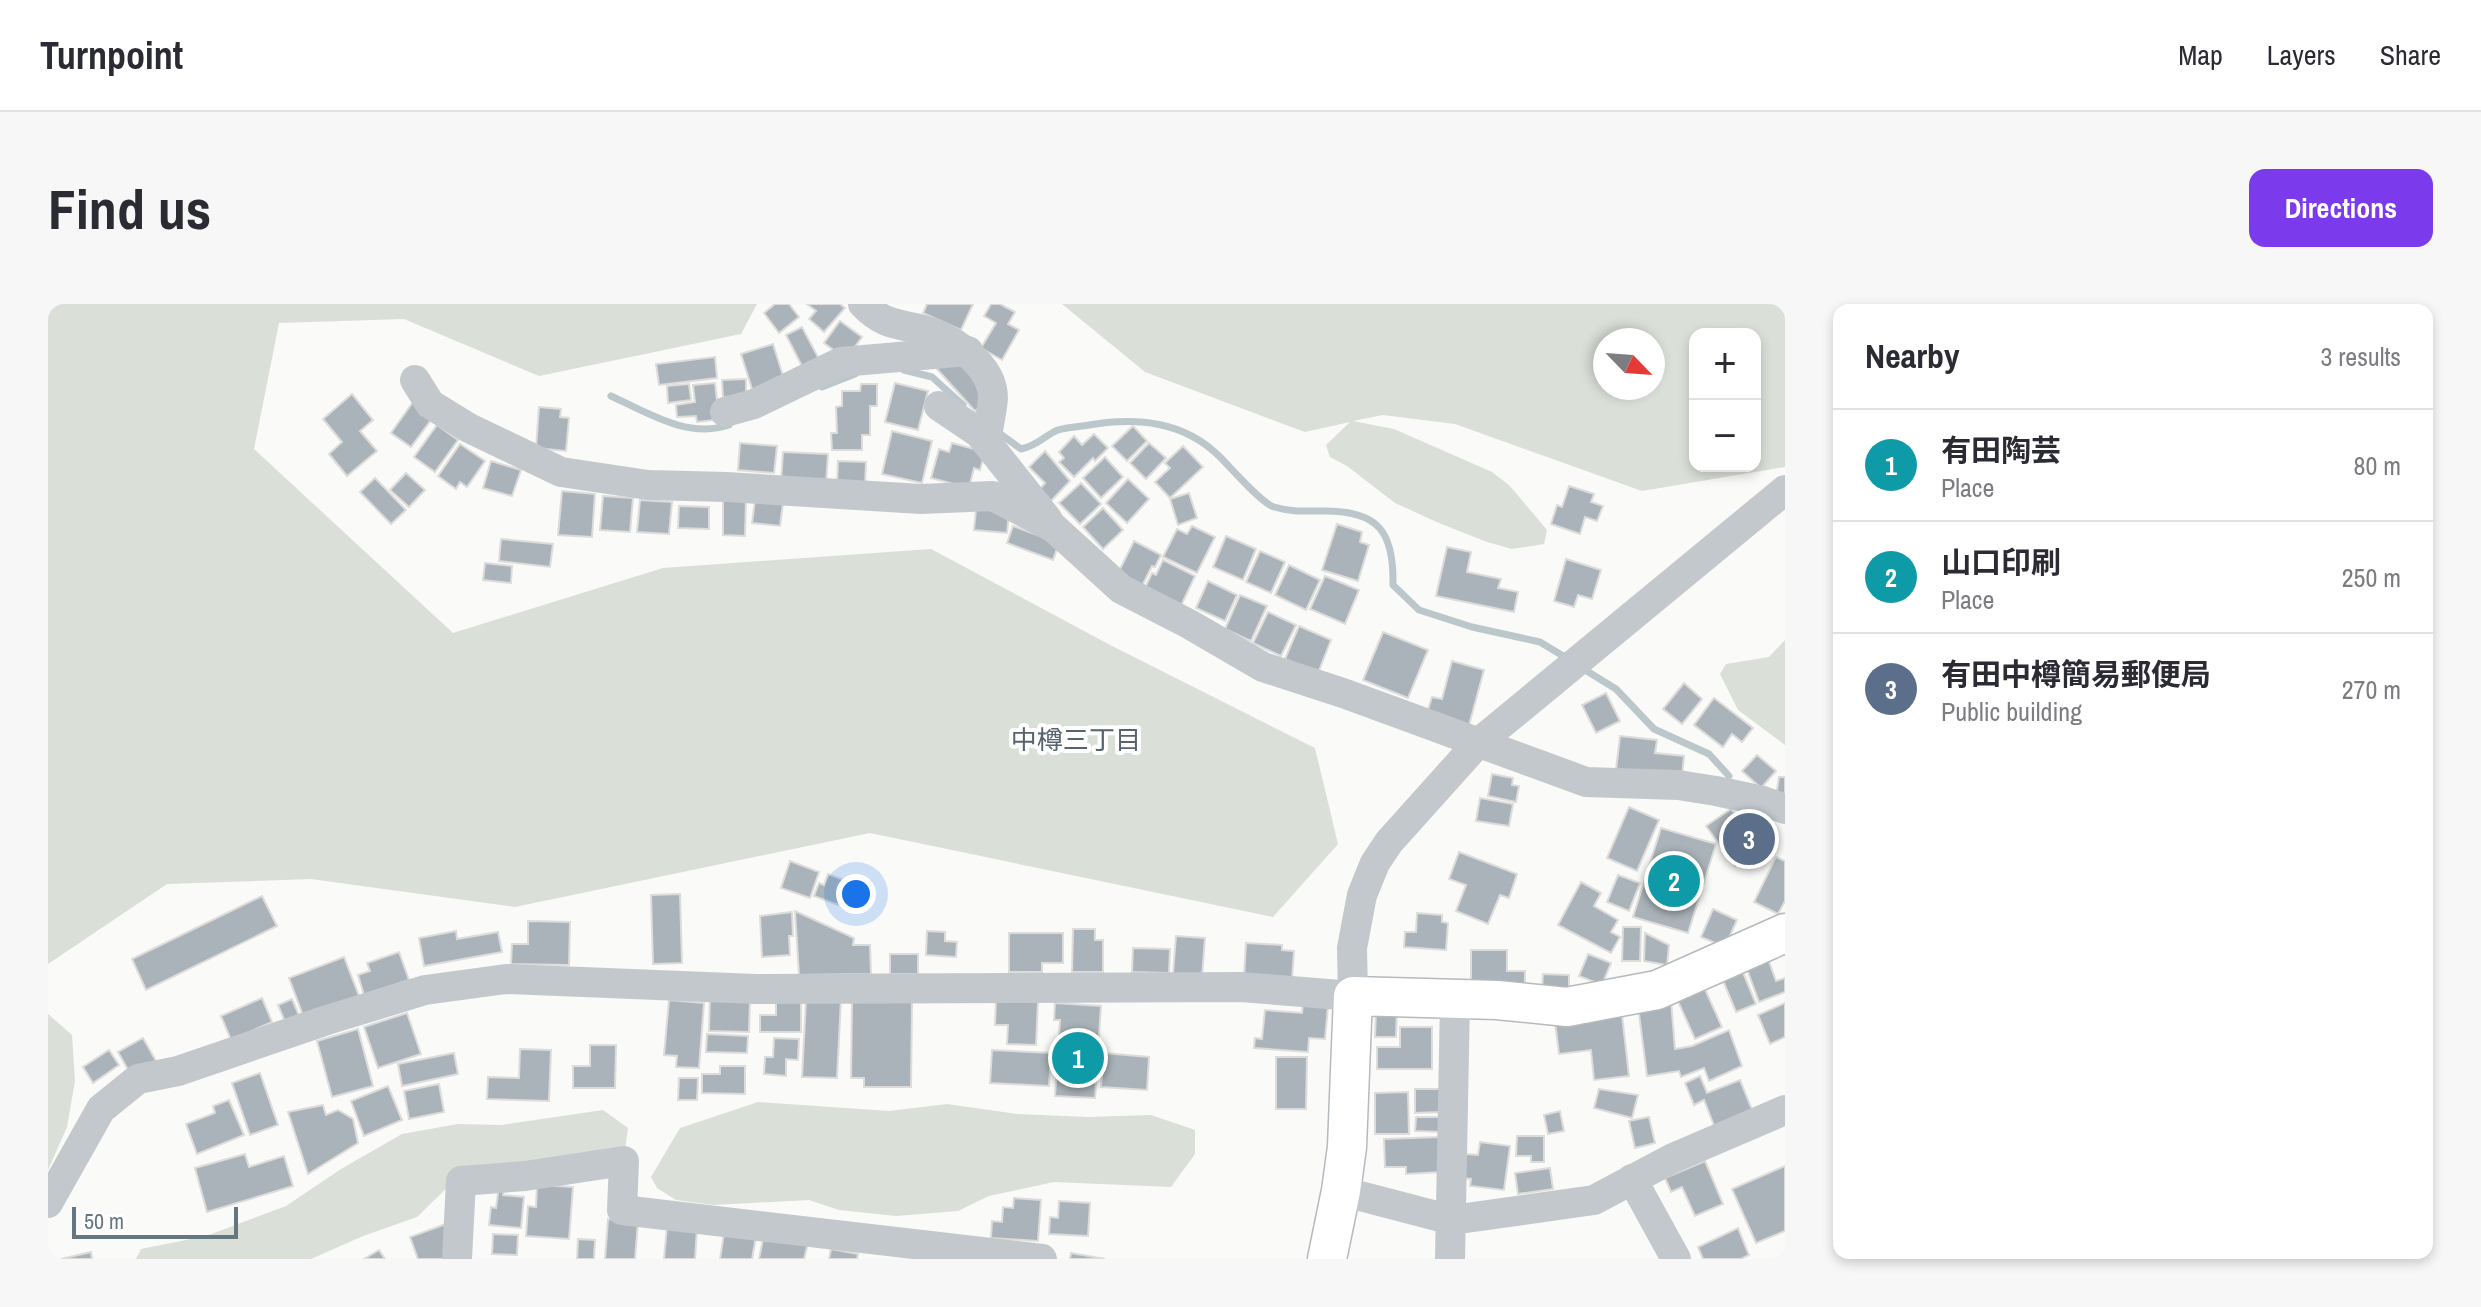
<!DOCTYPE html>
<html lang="en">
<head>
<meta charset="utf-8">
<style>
	:root { --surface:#fff; --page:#f7f7f7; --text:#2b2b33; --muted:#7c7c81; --line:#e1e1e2; --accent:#7c3aed }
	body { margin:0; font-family:"Archivo Narrow","Noto Sans JP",sans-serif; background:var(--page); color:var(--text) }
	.controls { position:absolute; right:24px; top:24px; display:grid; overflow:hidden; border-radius:16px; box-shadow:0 4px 12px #0003 }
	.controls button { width:72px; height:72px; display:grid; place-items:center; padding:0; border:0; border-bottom:2px solid var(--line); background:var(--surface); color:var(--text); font:40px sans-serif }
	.compass { position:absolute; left:1545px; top:24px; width:72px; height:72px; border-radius:50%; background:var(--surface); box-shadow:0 4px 12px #0003; rotate:115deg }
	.scale { position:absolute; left:24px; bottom:20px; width:166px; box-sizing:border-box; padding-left:8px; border:4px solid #657683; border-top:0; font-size:22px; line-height:28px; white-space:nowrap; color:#657683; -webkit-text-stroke:6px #fff; paint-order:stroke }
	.you { position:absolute; left:808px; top:590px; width:28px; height:28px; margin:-20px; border:6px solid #fff; border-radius:50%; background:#1a73e8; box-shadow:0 0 0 12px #1a73e833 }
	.badge { display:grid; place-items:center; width:52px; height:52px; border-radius:50%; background:var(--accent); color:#fff; font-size:26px; font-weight:700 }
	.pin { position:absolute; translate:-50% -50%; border:4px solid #fff; box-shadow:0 2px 8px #0006 }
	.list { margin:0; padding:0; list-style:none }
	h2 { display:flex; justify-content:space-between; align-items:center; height:104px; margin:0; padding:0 32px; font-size:34px }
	h2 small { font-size:26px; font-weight:400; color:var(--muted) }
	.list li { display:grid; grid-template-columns:52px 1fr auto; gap:24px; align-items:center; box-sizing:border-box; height:112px; padding:0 32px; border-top:2px solid var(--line) }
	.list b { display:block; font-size:30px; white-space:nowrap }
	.list p { margin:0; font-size:26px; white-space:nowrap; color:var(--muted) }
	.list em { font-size:26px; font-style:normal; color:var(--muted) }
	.map { position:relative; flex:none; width:1737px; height:955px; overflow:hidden; border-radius:16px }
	header { display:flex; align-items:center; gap:48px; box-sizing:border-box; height:112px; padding:0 40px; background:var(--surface); border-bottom:2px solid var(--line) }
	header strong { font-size:38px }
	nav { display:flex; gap:44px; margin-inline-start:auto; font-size:28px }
	.intro { display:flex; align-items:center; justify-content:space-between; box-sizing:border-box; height:192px; padding:0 48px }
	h1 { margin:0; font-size:56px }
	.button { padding:20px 36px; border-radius:16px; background:var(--accent); color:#fff; font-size:28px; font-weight:700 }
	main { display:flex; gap:48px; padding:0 48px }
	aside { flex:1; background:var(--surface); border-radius:16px; box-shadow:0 4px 12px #0003 }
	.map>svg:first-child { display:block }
	.green { fill:#dadfd7; fill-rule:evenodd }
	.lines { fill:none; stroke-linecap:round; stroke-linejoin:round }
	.stream { stroke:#bbc7cb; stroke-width:7 }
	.building { fill:#aab3b9; stroke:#dcdcda; stroke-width:2 }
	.major-casing { stroke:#b5babe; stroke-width:41 }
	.minor { stroke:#c3c8cc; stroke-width:30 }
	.major { stroke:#fff; stroke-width:38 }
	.labels { text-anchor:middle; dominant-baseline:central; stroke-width:8; stroke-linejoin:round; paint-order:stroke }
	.neighbourhood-label { font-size:26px; fill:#57646e; stroke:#fff }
</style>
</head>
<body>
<header>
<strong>Turnpoint</strong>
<nav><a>Map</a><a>Layers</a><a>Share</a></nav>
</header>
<div class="intro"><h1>Find us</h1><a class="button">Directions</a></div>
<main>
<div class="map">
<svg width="1737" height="955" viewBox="0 0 1737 955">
	<rect width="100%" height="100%" fill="#fafaf8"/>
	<g class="green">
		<path d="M0 0H709L693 30 491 72 356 15 231 19 206 145 405 329 615 264 883 245 1064 342 1267 444 1290 540 1225 613 822 529 467 603 263 575 119 580 0 660Z"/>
		<path d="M1014 0H1737V163L1594 187 1407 120 1335 111 1305 117 1346 125 1444 168 1462 182 1499 226 1496 240 1464 245 1439 238 1391 219 1347 199 1299 162 1282 153 1278 141 1302 118 1257 128 1097 68ZM1647 30H1707V162H1647ZM1557 36H1605V84H1557Z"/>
		<path d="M1737 336V441L1690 406 1672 370 1678 360 1721 353Z"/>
		<path d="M0 710 24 731 27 777 19 823 0 866Z"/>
		<path d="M710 798 841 807 899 800 969 810 1041 813 1103 811 1147 826V850L1123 883 1006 878 941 892 910 907 848 912 791 906 761 896 666 901 628 896 609 884 603 873 632 824Z"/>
		<path d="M555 806 580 824 577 846 408 875 369 913 315 932 263 955H88L93 945 158 932 238 902 293 865 354 830 410 820 454 821Z"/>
	</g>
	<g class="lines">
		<g class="stream">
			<path d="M856 66 884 73 915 101"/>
			<path d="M774 83 807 70"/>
			<path d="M563 92C600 109 640 135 681 121"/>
			<path d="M947 126 973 145C991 141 997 131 1010 126 1020 123 1031 123 1041 121 1089 113 1136 117 1172 153 1183 164 1213 199 1226 203 1243 208 1257 207 1274 207 1331 206 1346 228 1345 281L1371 306 1424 323 1492 338 1520 355"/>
			<path d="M1534 364 1568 385 1606 425 1661 450 1681 472"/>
		</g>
	</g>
	<g class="building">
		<path d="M727 0H741L751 13 731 29 716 9Z"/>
		<path d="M759 0H792L797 4 776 28 761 15 768 7Z"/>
		<path d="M879 0H925L913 26 875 9Z"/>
		<path d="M943 0H952L967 8 960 20 971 26 954 56 933 44 948 19 936 12Z"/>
		<path d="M792 17 814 33 798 55 776 39Z"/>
		<path d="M754 23 771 55 755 64 738 31Z"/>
		<path d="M725 40 737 78 705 88 693 50Z"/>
		<path d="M667 53 669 74 611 81 608 60Z"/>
		<path d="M900 55H915L940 96 927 107 889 65Z"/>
		<path d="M698 75V92L675 93 674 76Z"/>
		<path d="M667 79 669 96 675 115 649 118 648 112 629 113 628 101 647 98 645 81Z"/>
		<path d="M847 79 880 87 870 126 837 118Z"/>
		<path d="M641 80 643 96 620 99 619 82Z"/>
		<path d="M813 80H829V102H822V131H814V146H784L783 129H789L788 103 794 102V87H812Z"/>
		<path d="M304 90 325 116 312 127 329 147 299 172 281 150 294 138 275 115Z"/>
		<path d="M365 98 386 112 363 143 343 129Z"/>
		<path d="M491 103 513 105 512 113 521 114 518 147 488 144Z"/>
		<path d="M389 121 410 136 387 168 366 153Z"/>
		<path d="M1085 122 1099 137 1079 157 1064 142Z"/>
		<path d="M844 127 884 137 874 179 834 170Z"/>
		<path d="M1046 130 1060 144 1047 157 1045 154 1026 173 1011 158 1016 154 1011 148 1026 132 1034 141Z"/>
		<path d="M692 139 729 142 726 169 690 166Z"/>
		<path d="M904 139 937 148 932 166 926 164 921 184 883 174 891 145 901 148Z"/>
		<path d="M1101 139 1118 154 1098 175 1082 159Z"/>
		<path d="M412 140 437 157 419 183 412 178 408 185 390 172Z"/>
		<path d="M1135 142 1155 163 1122 194 1107 178 1122 164 1117 159Z"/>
		<path d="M997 147 1022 177 1003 197 992 185 997 179 981 163Z"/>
		<path d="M735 148 780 150 778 181 733 178Z"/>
		<path d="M1057 153 1075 173 1053 194 1035 174Z"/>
		<path d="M443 157 473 166 464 192 435 184Z"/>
		<path d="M790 157 818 158 817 181 789 180Z"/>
		<path d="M358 169 377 186 361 203 342 186Z"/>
		<path d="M327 174 358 206 343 220 312 188Z"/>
		<path d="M1080 175 1101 195 1079 219 1058 199Z"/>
		<path d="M1033 179 1053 200 1032 220 1011 199Z"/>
		<path d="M1521 182 1546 190 1543 198 1555 202 1549 217 1537 213 1532 230 1503 220 1509 201 1514 203Z"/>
		<path d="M514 187 547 190 544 233 510 231Z"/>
		<path d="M1141 189 1149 214 1130 221 1122 195Z"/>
		<path d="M555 192 585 194 582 228 552 226Z"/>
		<path d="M675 195 698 196 697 232 675 231Z"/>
		<path d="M592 196 624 198 621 230 589 228Z"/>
		<path d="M707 196 735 199 732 222 704 219Z"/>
		<path d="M631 202 661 203V225L630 224Z"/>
		<path d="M1055 204 1075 226 1055 245 1035 223Z"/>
		<path d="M928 205 961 208 959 229 926 226Z"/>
		<path d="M1289 220 1314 228 1312 238 1321 241 1310 277 1274 266Z"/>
		<path d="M965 222 1011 239 1005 256 959 239Z"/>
		<path d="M1144 222 1167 233 1149 269 1115 253 1129 225 1139 230Z"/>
		<path d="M1178 232 1208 245 1195 276 1165 263Z"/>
		<path d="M453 235 505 240 502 263 451 257Z"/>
		<path d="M1086 237 1113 251 1107 263 1104 262 1094 282 1070 269Z"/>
		<path d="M1399 243 1423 248 1419 268 1453 275 1450 284 1470 288 1466 308 1388 292Z"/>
		<path d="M1212 247 1237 258 1223 289 1198 278Z"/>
		<path d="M1518 255 1553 266 1544 295 1530 291 1526 303 1506 297Z"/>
		<path d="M1115 256 1147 272 1132 304 1096 286 1104 269 1108 271Z"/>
		<path d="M437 259 464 262 463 279 435 276Z"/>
		<path d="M1241 261 1272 276 1258 306 1227 291Z"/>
		<path d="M1277 272 1311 286 1297 320 1262 305Z"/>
		<path d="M1160 277 1189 291 1177 317 1148 304Z"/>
		<path d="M1192 291 1219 302 1203 337 1177 325Z"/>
		<path d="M1220 308 1248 321 1233 352 1205 339Z"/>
		<path d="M1251 322 1283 336 1270 369 1237 355Z"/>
		<path d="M1335 328 1380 346 1360 394 1315 376Z"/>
		<path d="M1404 357 1436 366 1421 421 1379 409 1384 393 1394 395Z"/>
		<path d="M1636 379 1654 395 1634 420 1615 405Z"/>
		<path d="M1558 389 1572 417 1548 429 1534 401Z"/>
		<path d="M1666 394 1705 424 1694 438 1684 430 1675 443 1646 421Z"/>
		<path d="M1572 432 1609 436 1607 449 1636 452 1634 473 1568 466Z"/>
		<path d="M1709 451 1728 467 1713 484 1694 467Z"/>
		<path d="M1444 470 1465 474 1464 481 1471 482 1468 498 1440 492Z"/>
		<path d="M1731 473H1737V494L1728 492Z"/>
		<path d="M1432 494 1465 500 1461 522 1428 517Z"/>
		<path d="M1581 503 1611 516 1589 567 1559 554Z"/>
		<path d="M1683 505 1712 544 1687 562 1658 522Z"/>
		<path d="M1613 524 1668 540 1640 629 1585 613Z"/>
		<path d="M1411 548 1469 570 1461 594 1452 591 1440 620 1408 607 1418 581 1401 575Z"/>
		<path d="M1728 553 1737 557V597L1730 610 1706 598Z"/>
		<path d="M742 557 771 568 762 594 733 584Z"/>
		<path d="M780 570 799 577 790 601 766 592 771 579 776 581Z"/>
		<path d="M1570 571 1592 579 1581 607 1559 598Z"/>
		<path d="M1533 578 1553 589 1546 602 1570 616 1563 628 1572 633 1563 649 1510 621Z"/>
		<path d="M632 590 634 659 605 660 603 591Z"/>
		<path d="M214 592 229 622 98 686 84 655Z"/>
		<path d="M1665 605 1689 616 1677 643 1653 633Z"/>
		<path d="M747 607 806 634 805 641H822L823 670 751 671Z"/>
		<path d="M744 608 745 632H741L742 651 714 653 712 612Z"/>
		<path d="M1369 609 1394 611V618L1400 619 1398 646 1356 643 1357 628H1368Z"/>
		<path d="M480 617 522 618 521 661 463 660 464 640H480Z"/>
		<path d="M1575 623H1593L1592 657H1574Z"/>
		<path d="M1025 625H1047V636H1055V668H1024Z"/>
		<path d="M408 627 409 635 450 628 454 648 376 662 371 634Z"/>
		<path d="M879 627 897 628V637L909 638 908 653 878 651Z"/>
		<path d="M961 629H1015V659H994V668H961Z"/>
		<path d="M1597 629 1621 641 1619 661 1596 657Z"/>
		<path d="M1128 632 1157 634 1154 673 1125 670Z"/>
		<path d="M1198 639 1234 641V646L1246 647 1244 676 1196 673Z"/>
		<path d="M1085 644 1122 645 1121 669 1084 668Z"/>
		<path d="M1423 646H1459V667H1477V687L1423 688Z"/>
		<path d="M351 648 361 676 316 691 310 671 322 667 319 659Z"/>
		<path d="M1718 649 1728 677 1737 674V688L1711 698 1696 657Z"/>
		<rect x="842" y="650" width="28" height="20"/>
		<path d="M1540 650 1563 659 1554 681 1531 672Z"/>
		<path d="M296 653 311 692 256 714 241 674Z"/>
		<path d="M1694 666 1708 700 1688 708 1674 674Z"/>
		<path d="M1495 670 1521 671V687L1494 686Z"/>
		<path d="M1656 683 1674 723 1647 735 1629 695Z"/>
		<path d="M662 691 702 696 701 728 661 727Z"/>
		<path d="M728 693H753V728H712V711H728Z"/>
		<path d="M214 694 224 718 183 736 173 712Z"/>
		<path d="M244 695 252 714 238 720 230 701Z"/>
		<path d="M793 695 789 774 754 773 758 696Z"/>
		<path d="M621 696 656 699 651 764 628 763 629 752 616 751Z"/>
		<path d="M948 696 990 698 988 741 959 740 960 721H947Z"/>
		<path d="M804 697H864L863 783H816V774H803Z"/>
		<path d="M1623 697 1627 745 1644 742 1681 726 1694 762 1661 777 1656 764 1633 773 1631 767 1599 772 1590 702Z"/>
		<path d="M1007 699 1053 702 1047 794 1007 792 1012 716H1006Z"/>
		<path d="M1737 699V733L1722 740 1710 711Z"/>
		<path d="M1255 700 1280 702 1277 735 1261 734 1260 748 1206 744 1207 734 1214 735 1217 706 1254 709Z"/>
		<path d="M1328 706 1349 707 1348 733H1327Z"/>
		<path d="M359 709 373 750 330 764 316 723Z"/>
		<path d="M1574 711 1581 772 1546 776 1543 746 1511 750 1507 718Z"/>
		<path d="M1352 723H1384V765H1329V743H1352Z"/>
		<path d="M310 725 325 782 284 793 269 737Z"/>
		<path d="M659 730 700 732 699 749 658 748Z"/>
		<path d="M95 734 108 757 83 771 70 748Z"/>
		<path d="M726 734 751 735 750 756 738 755V772L716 770 717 753H725Z"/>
		<path d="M542 741H568L567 784H525V762H542Z"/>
		<path d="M472 745 503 746 501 797 439 795 440 773 471 774Z"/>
		<path d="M61 746 71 761 45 779 35 763Z"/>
		<path d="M944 746 1003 749 1001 782 942 779Z"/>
		<path d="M406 749 410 770 354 782 350 760Z"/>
		<path d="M1056 749 1101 753 1099 786 1053 783Z"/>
		<path d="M1228 753H1259L1258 805H1228Z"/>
		<path d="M672 762H697V790L654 789V770H672Z"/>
		<path d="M212 769 230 821 202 831 184 779Z"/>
		<path d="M1652 772 1659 789 1692 776 1705 808 1667 824 1656 796 1646 801 1637 779Z"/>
		<path d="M631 774H650L649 796H630Z"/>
		<path d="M391 780 396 808 361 815 356 787Z"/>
		<path d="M340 782 354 816 316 832 303 797Z"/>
		<path d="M1367 785H1392L1393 808 1367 809Z"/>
		<path d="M1551 785 1590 791 1584 814 1546 804Z"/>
		<path d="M1360 788 1361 830H1327V789Z"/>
		<path d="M181 796 196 831 149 850 138 820 167 809 165 802Z"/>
		<path d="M275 801 278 811 290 806 305 815 310 839 260 870 240 808Z"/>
		<path d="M1512 807 1516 827 1500 830 1496 811Z"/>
		<path d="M1368 813H1397L1396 828 1367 827Z"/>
		<path d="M1601 813 1607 839 1587 844 1581 817Z"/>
		<path d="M1469 832H1496V858H1483V852H1468Z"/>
		<path d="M1391 833 1393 868 1358 870V863H1337L1336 835Z"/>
		<path d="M1432 838 1462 842 1456 886 1422 882 1423 875 1414 874 1418 850 1430 851Z"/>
		<path d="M197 850 201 863 236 852 245 882 159 908 147 864Z"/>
		<path d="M1657 857 1675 900 1647 912 1634 883 1623 888 1617 874Z"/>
		<path d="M1737 862V927L1708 939 1684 885Z"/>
		<path d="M1502 864 1505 885 1470 890 1467 869Z"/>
		<path d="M456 880 455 891 476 893 473 924 441 921 443 903 448 904 450 889Z"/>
		<path d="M489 881 525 883 521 935 478 932 480 902 488 903Z"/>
		<path d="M966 894 993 896 990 937 943 934 944 917 954 918 955 903 965 904Z"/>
		<path d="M1011 897 1042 899 1040 932 1001 930 1002 913 1010 914Z"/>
		<path d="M560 915 590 918 587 955H557Z"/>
		<path d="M398 920 401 955H370L362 933Z"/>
		<path d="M619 922 649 925 647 955H616Z"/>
		<path d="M1690 924 1701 951 1693 955H1655L1650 943Z"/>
		<path d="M676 929 708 933 704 955H672Z"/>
		<path d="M445 930 470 931 469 951 444 950Z"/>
		<path d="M716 930 760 939 756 955H711Z"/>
		<path d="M530 935 547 936 546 955H529Z"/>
		<path d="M783 945 810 950 809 955H781Z"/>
		<path d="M331 946 337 955H316Z"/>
		<path d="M43 948 44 955H13Z"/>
		<path d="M1023 949 1057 955H1022Z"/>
	</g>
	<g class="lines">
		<defs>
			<path id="major" d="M1279 955 1293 887 1299 843 1305 692 1449 696 1519 703 1609 686 1737 629"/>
		</defs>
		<use href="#major" class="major-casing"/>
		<g class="minor">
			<path d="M815 0C833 19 847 20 871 25 901 31 945 60 945 94 944 108 940 123 938 138"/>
			<path d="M367 76 382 100 421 124 513 168 600 181 678 183 873 195 945 192 1006 224 1073 285 1141 320 1215 363 1295 389 1538 478 1630 481 1668 487 1715 497 1737 505"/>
			<path d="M891 102 931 129 1000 216"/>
			<path d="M677 108 706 100 793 58 920 47"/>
			<path d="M1584 875 1628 955"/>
			<path d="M1293 887 1404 916 1546 896 1625 854 1737 806"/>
			<path d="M0 899 53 805 90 775 130 767 279 716 377 686 458 675 708 685 1193 683 1305 692 1304 644 1314 591 1327 559 1341 538 1429 440 1737 186"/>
			<path d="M409 955 413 877 477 872 576 857 574 906 994 955"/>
			<path d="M1402 955 1407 696"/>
		</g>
		<use href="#major" class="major"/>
	</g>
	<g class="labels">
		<g class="neighbourhood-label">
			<text x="1028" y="435">中樽三丁目</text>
		</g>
	</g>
</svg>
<div class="controls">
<button>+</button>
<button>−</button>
</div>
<svg class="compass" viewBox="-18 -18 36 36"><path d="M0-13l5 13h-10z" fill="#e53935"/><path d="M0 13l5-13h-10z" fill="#7c7c81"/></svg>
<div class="scale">50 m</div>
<div class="you"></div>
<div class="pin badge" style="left:1030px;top:754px;background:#0f9aa8">1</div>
<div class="pin badge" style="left:1626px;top:577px;background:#0f9aa8">2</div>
<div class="pin badge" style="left:1701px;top:535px;background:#5c6f8a">3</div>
</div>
<aside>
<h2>Nearby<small>3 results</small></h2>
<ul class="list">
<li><span class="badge" style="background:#0f9aa8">1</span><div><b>有田陶芸</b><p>Place</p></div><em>80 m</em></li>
<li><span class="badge" style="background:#0f9aa8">2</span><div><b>山口印刷</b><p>Place</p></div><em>250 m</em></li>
<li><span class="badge" style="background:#5c6f8a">3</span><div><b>有田中樽簡易郵便局</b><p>Public building</p></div><em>270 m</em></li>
</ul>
</aside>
</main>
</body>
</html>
